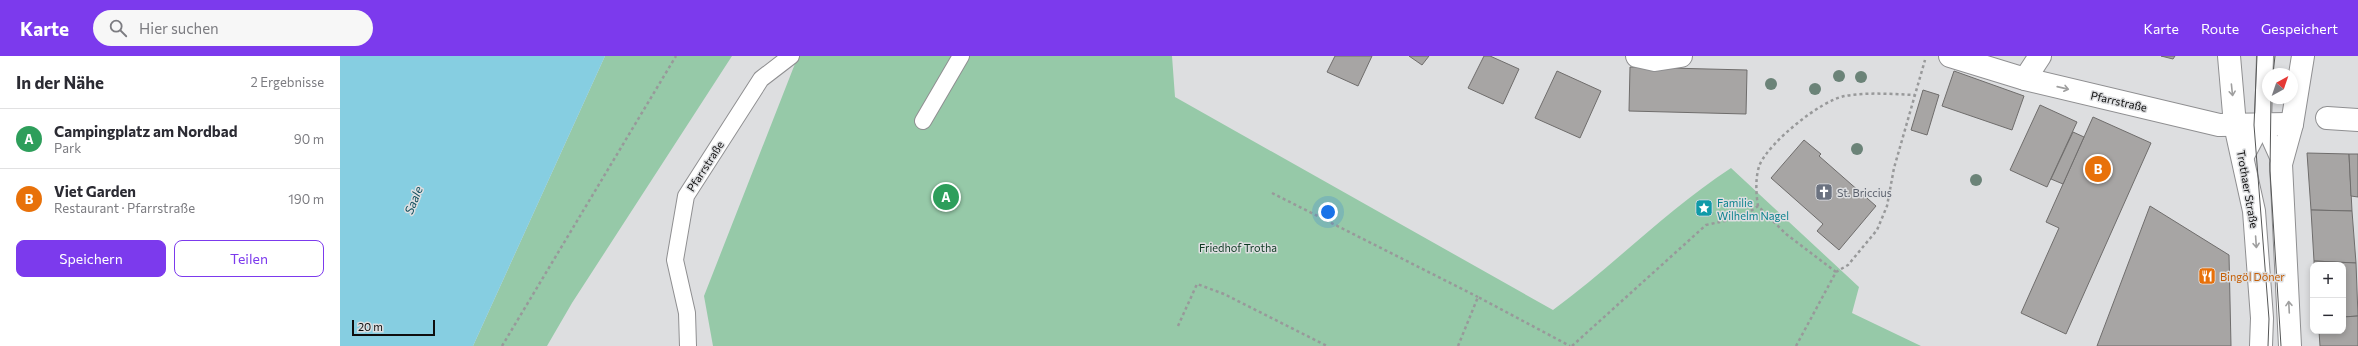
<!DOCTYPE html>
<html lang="de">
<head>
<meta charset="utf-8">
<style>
	:root { --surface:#fff; --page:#f7f7f7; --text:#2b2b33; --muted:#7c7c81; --line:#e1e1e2; --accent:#7c3aed }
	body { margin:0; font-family:Commissioner,sans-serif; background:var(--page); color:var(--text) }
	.controls { position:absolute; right:12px; bottom:12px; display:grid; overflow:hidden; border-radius:8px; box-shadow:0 2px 6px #0003 }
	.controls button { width:36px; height:36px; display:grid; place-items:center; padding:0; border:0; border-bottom:1px solid var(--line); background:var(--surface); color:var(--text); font:20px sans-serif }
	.compass { position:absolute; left:1922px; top:12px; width:36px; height:36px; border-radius:50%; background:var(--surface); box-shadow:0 2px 6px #0003; rotate:40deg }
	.scale { position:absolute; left:12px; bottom:10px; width:83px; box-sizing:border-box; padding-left:4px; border:2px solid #0e0e0e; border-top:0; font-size:11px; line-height:14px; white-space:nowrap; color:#0e0e0e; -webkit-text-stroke:3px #dddee0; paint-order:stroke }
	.you { position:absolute; left:988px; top:156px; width:14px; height:14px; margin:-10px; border:3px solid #fff; border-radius:50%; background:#1a73e8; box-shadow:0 0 0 6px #1a73e833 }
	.badge { display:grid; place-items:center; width:26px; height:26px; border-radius:50%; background:var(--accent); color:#fff; font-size:13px; font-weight:700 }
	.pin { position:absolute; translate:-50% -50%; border:2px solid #fff; box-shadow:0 1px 4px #0006 }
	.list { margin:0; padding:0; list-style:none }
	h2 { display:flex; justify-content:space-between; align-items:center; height:52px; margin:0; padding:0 16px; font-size:17px }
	h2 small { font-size:13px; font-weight:400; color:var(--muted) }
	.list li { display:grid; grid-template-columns:26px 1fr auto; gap:12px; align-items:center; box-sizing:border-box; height:60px; padding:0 16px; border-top:1px solid var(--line) }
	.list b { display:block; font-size:15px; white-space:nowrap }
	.list p { margin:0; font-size:13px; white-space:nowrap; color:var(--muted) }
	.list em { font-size:13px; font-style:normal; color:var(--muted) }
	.actions { display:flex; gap:8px; padding:12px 16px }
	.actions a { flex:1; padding:9px 0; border:1px solid var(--accent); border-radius:8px; text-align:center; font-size:14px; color:var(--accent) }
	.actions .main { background:var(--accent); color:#fff }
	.icon { flex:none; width:22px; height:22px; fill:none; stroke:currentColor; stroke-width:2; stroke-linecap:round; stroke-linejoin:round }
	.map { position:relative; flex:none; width:2018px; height:290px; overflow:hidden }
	header { display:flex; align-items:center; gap:24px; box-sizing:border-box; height:56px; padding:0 20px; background:var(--accent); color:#fff }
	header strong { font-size:19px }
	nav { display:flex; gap:22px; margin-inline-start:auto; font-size:14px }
	.search { width:280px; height:36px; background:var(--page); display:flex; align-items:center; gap:10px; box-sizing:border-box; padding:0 14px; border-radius:22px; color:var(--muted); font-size:15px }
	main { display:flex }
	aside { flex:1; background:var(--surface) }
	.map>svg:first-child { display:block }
	.green { fill:#96c9a8 }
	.water { fill:#86cee1 }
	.building { fill:#a7a5a4; stroke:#6f6d6c }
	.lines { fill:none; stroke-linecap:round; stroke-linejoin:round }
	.service-casing { stroke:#8f8f91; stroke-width:18 }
	.minor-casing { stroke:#8f8f91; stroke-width:24 }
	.secondary-casing { stroke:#8f8f91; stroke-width:24 }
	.path { stroke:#98999a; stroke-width:2.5; stroke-dasharray:3 3; stroke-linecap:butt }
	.service { stroke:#fff; stroke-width:16 }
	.minor { stroke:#fff; stroke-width:22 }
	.secondary { stroke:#fff; stroke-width:22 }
	.tram { stroke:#555656; stroke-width:1 }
	.tree { fill:#6b8378 }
	.oneway { stroke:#9f9f9f }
	.labels { text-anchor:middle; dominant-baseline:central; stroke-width:3; stroke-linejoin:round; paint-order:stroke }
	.street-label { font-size:11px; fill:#0e0e0e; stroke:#dddee0 }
	.worship-label { font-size:11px; fill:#5b616d; stroke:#dddee0; text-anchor:start }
	.culture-label { font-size:11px; fill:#0d838f; stroke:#dddee0; text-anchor:start }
	.park-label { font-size:11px; fill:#0d3922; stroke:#dddee0 }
	.food-label { font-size:11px; fill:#c56008; stroke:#dddee0; text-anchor:start }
	.water-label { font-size:12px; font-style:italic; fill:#13505e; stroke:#dddee0 }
</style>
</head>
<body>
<header>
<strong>Karte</strong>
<div class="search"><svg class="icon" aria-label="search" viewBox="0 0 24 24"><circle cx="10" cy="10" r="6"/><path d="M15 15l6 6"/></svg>Hier suchen</div>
<nav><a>Karte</a><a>Route</a><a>Gespeichert</a></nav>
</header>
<main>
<aside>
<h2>In der Nähe<small>2 Ergebnisse</small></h2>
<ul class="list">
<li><span class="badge" style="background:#2e9e5b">A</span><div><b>Campingplatz am Nordbad</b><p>Park</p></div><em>90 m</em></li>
<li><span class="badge" style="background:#e8710a">B</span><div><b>Viet Garden</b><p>Restaurant · Pfarrstraße</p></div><em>190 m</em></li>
</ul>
<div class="actions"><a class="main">Speichern</a><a>Teilen</a></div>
</aside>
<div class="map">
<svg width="2018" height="290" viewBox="0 0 2018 290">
	<rect width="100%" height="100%" fill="#dddee0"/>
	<g class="green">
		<path d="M265 0H392L232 247 207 290H133Z"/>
		<path d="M458 0H832L835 41 1213 254C1274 209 1327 154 1391 112L1519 231 1512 257 1581 290H373L364 240Z"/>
	</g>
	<path class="water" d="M0 0H265L133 290H0Z"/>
	<g class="building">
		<path d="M995 0H1032L1018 30 987 16Z"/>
		<path d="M1069 0H1089L1082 9Z"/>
		<path d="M1144 0H1150L1179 13 1163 48 1128 32Z"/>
		<path d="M1821 0H1835L1833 3Z"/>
		<path d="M1290 11 1407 14 1406 58 1289 55Z"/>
		<path d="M1217 15 1261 35 1240 82 1195 62Z"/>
		<path d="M1614 15 1684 40 1672 74 1602 50Z"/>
		<path d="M1583 34 1599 39 1587 79 1571 74Z"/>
		<path d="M1700 49 1737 66 1707 131 1670 114Z"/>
		<path d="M1753 61 1811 87 1726 278 1681 257 1719 172 1706 166Z"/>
		<path d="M1733 76 1744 81 1723 128 1711 123Z"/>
		<path d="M1464 84 1481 98 1479 100 1536 150 1499 194 1477 175 1483 168 1431 122Z"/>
		<path d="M1967 97 2009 98 2012 155 1971 154Z"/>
		<path d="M2009 98H2018V141L2011 140Z"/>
		<path d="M1810 150 1889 199 1891 290H1757Z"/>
		<path d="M1971 154 2012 155 2016 207 1974 205Z"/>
		<path d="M1974 205 2016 207 2018 260 2003 261V209H1974Z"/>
		<path d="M2018 260V290H1980L1979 275H2003V261Z"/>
	</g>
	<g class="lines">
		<defs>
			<g id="service">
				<path d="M1925 0 1923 68 1941 108"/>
				<path d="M583 65 621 0"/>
				<path d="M1903 106 1923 68"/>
				<path d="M348 290 347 257 335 204 346 140 421 23 451 0"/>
			</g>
			<g id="minor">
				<path d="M1297 0 1315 4 1341 0"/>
				<path d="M1610 0 1685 23 1879 69 1952 68"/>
				<path d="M1685 23 1700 0"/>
				<path d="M1987 62 2018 64"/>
			</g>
			<g id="secondary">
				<path d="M1889 0 1895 69 1914 155 1922 262 1921 290"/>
				<path d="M1950 290 1941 108 1952 68 1963 0"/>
			</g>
		</defs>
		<use href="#service" class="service-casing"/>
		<use href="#minor" class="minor-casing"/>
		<use href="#secondary" class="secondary-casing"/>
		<g class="path">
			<path d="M932 137 1138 241"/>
			<path d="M1418 150C1416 138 1415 120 1420 108 1430 86 1481 44 1505 40 1528 36 1552 38 1575 39"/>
			<path d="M838 270 857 228 884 238 987 290"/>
			<path d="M162 290 336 0"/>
			<path d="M1118 290 1138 241 1230 290"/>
			<path d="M1232 290 1366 169C1387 164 1400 164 1418 150L1446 178 1496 216"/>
			<path d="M1456 290 1496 216 1508 209 1537 174 1547 150 1554 112 1585 4"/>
		</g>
		<use href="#service" class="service"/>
		<use href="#minor" class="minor"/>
		<use href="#secondary" class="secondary"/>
		<g class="tram">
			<path d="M1917 0 1914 69 1929 263 1928 290"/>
			<path d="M1933 18 1935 0"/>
			<path d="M1931 42 1930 115 1941 290"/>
		</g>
	</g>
	<g class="tree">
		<circle cx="1499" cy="20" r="6"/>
		<circle cx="1521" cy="21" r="6"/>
		<circle cx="1431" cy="28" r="6"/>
		<circle cx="1475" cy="33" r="6"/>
		<circle cx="1517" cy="93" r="6"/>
		<circle cx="1636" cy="124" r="6"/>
	</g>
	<defs><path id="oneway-shaft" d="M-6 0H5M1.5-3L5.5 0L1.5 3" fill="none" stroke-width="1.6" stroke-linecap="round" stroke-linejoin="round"/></defs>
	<g class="oneway">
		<use href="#oneway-shaft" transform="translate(1723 32) rotate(13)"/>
		<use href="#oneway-shaft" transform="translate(1892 34) rotate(84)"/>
		<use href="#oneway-shaft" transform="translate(1916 186) rotate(86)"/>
		<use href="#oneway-shaft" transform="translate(1949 251) rotate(-93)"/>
	</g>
	<defs>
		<symbol id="church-square" viewBox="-11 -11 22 22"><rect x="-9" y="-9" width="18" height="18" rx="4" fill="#6b7280" stroke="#dddee0"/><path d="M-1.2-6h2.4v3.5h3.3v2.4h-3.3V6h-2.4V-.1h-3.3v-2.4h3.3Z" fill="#fff"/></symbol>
		<symbol id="sight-square" viewBox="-11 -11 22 22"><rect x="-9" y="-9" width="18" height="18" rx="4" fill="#0f9aa8" stroke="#dddee0"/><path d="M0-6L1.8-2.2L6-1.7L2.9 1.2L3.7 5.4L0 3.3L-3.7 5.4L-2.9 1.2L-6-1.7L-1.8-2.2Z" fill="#fff"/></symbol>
		<symbol id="restaurant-square" viewBox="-11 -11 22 22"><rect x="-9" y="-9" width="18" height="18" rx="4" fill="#e8710a" stroke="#dddee0"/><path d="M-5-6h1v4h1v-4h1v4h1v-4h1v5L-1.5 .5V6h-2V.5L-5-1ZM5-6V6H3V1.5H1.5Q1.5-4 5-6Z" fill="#fff"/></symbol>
	</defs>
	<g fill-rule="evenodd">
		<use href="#church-square" x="1474" y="126" width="20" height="20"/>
		<use href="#sight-square" x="1354" y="142" width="20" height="20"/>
		<use href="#restaurant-square" x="1857" y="210" width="20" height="20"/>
	</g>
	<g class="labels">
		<g class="street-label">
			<text transform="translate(1779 45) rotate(13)">Pfarrstraße</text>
			<text transform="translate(365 110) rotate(-57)">Pfarrstraße</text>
			<text transform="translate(1908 133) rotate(80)">Trothaer Straße</text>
		</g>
		<g class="worship-label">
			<text x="1497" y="136">St. Briccius</text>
		</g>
		<g class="culture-label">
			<text x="1377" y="146">Familie<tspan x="1377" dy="13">Wilhelm Nagel</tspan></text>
		</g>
		<g class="park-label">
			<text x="898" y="191">Friedhof Trotha</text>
		</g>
		<g class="food-label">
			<text x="1880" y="220">Bingöl Döner</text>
		</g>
		<g class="water-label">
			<text transform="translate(73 144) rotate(-68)">Saale</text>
		</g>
	</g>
</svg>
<div class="controls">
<button>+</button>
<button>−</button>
</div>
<svg class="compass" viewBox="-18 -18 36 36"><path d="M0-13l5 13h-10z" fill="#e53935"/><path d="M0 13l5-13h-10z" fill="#7c7c81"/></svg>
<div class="scale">20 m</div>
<div class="you"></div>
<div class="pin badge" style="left:606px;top:141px;background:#2e9e5b">A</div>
<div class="pin badge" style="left:1758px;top:113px;background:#e8710a">B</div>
</div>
</main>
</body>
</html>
